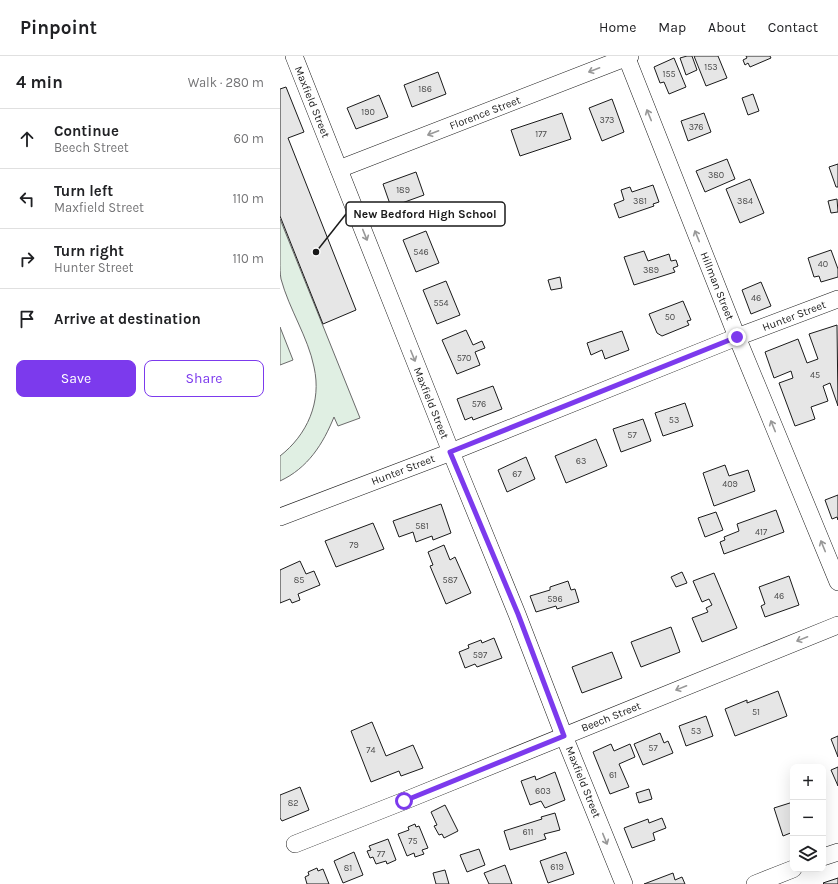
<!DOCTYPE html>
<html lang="en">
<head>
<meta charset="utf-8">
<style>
	:root { --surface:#fff; --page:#f6f6f6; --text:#202124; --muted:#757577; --line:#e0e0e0; --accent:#7c3aed }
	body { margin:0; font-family:Karla,sans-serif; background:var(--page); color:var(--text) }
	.controls { position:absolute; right:12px; bottom:12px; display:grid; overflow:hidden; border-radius:8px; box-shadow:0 4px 16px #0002 }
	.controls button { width:36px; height:36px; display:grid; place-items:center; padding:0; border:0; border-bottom:1px solid var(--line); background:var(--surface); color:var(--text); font:20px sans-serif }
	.stop { position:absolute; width:12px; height:12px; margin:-9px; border:3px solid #7c3aed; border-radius:50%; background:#fff }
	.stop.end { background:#7c3aed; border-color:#fff; box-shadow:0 1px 4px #0008 }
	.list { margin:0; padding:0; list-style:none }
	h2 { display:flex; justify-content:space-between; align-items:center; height:52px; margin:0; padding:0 16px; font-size:17px }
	h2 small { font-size:13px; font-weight:400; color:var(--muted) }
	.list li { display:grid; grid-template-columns:26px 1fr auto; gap:12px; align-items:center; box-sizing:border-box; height:60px; padding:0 16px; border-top:1px solid var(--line) }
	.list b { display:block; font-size:15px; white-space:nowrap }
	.list p { margin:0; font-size:13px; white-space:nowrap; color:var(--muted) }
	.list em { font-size:13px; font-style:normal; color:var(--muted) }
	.actions { display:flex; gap:8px; padding:12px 16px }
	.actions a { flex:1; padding:9px 0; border:1px solid var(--accent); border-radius:8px; text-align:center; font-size:14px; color:var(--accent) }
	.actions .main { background:var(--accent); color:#fff }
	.icon { flex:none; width:22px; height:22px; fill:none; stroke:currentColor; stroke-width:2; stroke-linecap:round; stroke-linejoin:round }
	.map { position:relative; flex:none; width:558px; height:828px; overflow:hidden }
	header { display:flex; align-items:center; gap:24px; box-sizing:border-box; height:56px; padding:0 20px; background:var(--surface); border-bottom:1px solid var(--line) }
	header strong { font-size:19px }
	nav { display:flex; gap:22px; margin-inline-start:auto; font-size:14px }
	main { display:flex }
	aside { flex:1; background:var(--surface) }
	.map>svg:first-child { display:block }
	.green { fill:#e0efe3; stroke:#6a6a6a }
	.building { fill:#e6e6e6; stroke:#1a1a1a }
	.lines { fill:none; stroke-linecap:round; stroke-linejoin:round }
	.street-casing { stroke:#1a1a1a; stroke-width:18 }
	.street { stroke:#fff; stroke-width:17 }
	.oneway { stroke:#989898 }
	.route { stroke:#7c3aed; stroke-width:5 }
	.labels { text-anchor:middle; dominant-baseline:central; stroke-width:3; stroke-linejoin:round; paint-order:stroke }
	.number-label { font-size:9px; fill:#4d4d4d }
	.street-label { font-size:11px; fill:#1a1a1a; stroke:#fff }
	.leader { fill:none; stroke:#1a1a1a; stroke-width:1.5 }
	.callout-dot { fill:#1a1a1a; stroke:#fff; stroke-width:1.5 }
	.callout { fill:#fff; stroke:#1a1a1a; stroke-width:1.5 }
	.callout-label { font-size:12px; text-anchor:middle; font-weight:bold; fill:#1a1a1a }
</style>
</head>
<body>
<header>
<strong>Pinpoint</strong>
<nav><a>Home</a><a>Map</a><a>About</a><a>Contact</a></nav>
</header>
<main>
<aside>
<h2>4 min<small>Walk · 280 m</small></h2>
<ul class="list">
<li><svg class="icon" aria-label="ahead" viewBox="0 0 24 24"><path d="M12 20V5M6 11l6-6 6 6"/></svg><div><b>Continue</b><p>Beech Street</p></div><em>60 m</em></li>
<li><svg class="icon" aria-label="left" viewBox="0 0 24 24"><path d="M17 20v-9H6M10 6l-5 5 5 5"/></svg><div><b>Turn left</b><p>Maxfield Street</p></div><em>110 m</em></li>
<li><svg class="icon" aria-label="right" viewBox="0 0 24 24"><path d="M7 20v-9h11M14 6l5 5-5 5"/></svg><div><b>Turn right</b><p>Hunter Street</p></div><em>110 m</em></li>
<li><svg class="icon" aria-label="arrive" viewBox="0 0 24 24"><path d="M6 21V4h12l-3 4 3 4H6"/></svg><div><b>Arrive at destination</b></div></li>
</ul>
<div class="actions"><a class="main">Save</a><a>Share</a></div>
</aside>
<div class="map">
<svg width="558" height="828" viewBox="0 0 558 828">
	<rect width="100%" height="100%" fill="#fff"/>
	<g class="green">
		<path d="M0 163 80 362 58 370 54 361C43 388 28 412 0 425V400C27 379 42 346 34 311 28 281 9 253 1 223 0 218 0 211 0 205 0 191 0 177 0 163Z"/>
		<path d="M0 271 13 304 0 309Z"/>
	</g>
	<g class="building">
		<path d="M407 0H412L417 14 406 19 400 2Z"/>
		<path d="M414 0H438L447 22 426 30Z"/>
		<path d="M466 0H490L491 2 470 11 468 7 465 9 463 4 467 2Z"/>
		<path d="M394 2 406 31 389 38 384 26 380 27 374 11Z"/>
		<path d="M158 16 166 38 132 51 124 29Z"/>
		<path d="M6 31 24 76 8 82 76 254 43 268 0 160V33Z"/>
		<path d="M473 38 479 55 468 59 462 42Z"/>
		<path d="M99 39 108 61 76 73 67 52Z"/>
		<path d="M332 43 344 76 322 85 309 52Z"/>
		<path d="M282 57 291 83 240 100 231 74Z"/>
		<path d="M424 57 431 76 408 85 401 65Z"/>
		<path d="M447 103 455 123 425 136 416 115Z"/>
		<path d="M558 108V131H556L549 111Z"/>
		<path d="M136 116 144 139 111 151 103 128Z"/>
		<path d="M470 123 484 157 460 167 446 133Z"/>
		<path d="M373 129 379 146 373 148 374 150 339 162 334 148 344 144 341 134 350 131 352 136Z"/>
		<path d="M557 143 558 156 551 157 548 145Z"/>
		<path d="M146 175 159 207 136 216 123 184Z"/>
		<path d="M551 194 558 213V221L541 226 539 220 534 221 528 202Z"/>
		<path d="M364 195 368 205 389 198 391 205 396 204 398 210 393 212 395 216 354 229 344 201Z"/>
		<path d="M280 221 282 232 271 234 268 224Z"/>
		<path d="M166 225 180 259 157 268 143 234Z"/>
		<path d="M481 226 491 250 471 258 462 234Z"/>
		<path d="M403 245 411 264 407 265 409 269 382 280 377 277 369 258Z"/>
		<path d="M557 269 558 350 550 327 543 330 548 345 531 351 535 363 515 370 499 327 513 322 511 315 494 322 485 296 518 283 527 307 538 303 529 278Z"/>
		<path d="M186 274 193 289 202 285 205 292 195 296 200 309 177 318 162 284Z"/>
		<path d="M342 275 349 294 325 303 322 294 311 299 307 287Z"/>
		<path d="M213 330 222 353 193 364 192 361 185 364 177 343Z"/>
		<path d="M405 347 413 370 383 380 375 357Z"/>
		<path d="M363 363 371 385 341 396 333 373Z"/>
		<path d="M316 383 327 410 286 427 275 400Z"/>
		<path d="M246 401 255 423 227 436 218 414Z"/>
		<path d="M445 409 449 420 468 414 475 435 434 450 423 417Z"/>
		<path d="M558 439V464L557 461 552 463 545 444Z"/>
		<path d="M161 448 171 477 153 484 152 480 136 486 133 476 119 481 113 465Z"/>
		<path d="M496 454 504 476 444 498 440 486 445 484 444 481 459 475 457 468Z"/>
		<path d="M436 456 443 474 425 481 418 462Z"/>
		<path d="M93 467 104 493 56 511 45 485Z"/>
		<path d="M164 489 170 504 175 501 191 537 166 548 150 510 153 509 148 496Z"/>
		<path d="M20 505 26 518 34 515 40 529 18 538 20 544 12 547 10 543 0 547V514Z"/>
		<path d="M402 516 407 527 396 531 391 521Z"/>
		<path d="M434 517 457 572 422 586 412 562 428 556 426 552 432 549 429 543 422 546 413 525Z"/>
		<path d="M509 520 519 549 485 561 481 550 485 548 479 531Z"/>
		<path d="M288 525 291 534 295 533 299 546 277 553 276 550 256 556 250 540 270 534V531Z"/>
		<path d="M391 571 400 596 361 611 351 586Z"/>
		<path d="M214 582 222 602 197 611 195 608 185 612 179 596 189 592 188 589 201 584 202 587Z"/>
		<path d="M332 596 342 622 302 637 292 611Z"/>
		<path d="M498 635 507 660 455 680 445 653 467 644V647Z"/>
		<path d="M426 660 433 680 406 690 399 670Z"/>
		<path d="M92 666 106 700 133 689 143 712 121 720 119 715 91 726 71 675Z"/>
		<path d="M380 677 384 687 388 685 393 697 363 709 354 688Z"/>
		<path d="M558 680V701L551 683Z"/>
		<path d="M331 688 334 695 350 688 355 701 339 708 349 731 330 738 313 696Z"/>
		<path d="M558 711V730L551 714Z"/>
		<path d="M275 716 285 744 265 752 261 745 250 749 241 725 255 720 256 724Z"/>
		<path d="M20 731 29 754 2 765 0 762V739Z"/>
		<path d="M369 733 372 743 359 747 356 737Z"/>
		<path d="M513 746V776L503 780 494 752Z"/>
		<path d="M165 749 178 775 164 782 162 778 159 779 154 770 157 769 151 756Z"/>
		<path d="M275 757 280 774 264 778 266 783 230 794 224 775 262 763 261 761Z"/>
		<path d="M382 762 386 772 373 777 375 784 352 792 344 772 368 763 369 767Z"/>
		<path d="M135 768 136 771 139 770 148 792 142 794 144 798 135 801 134 797 127 800 118 778 129 774 128 771Z"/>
		<path d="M108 783 116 804 107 808 106 805 96 808 93 801 90 802 87 795 91 794 89 790Z"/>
		<path d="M199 793 205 809 187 816 180 799Z"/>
		<path d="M74 796 83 819 63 827 54 805Z"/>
		<path d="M286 796 294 818 268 827 260 805Z"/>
		<path d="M225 809 232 828H209L204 817Z"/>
		<path d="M37 812 38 815 43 813 49 828H27L25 821 29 819 28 816Z"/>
		<path d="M165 814 169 828H156L153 817Z"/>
		<path d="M393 817 395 824 402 821 405 828H364Z"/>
		<path d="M558 822V828H544L543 827Z"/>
	</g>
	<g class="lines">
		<defs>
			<g id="street">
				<path d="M14 0 171 396 237 558 284 680 344 828"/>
				<path d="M346 0 457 281 558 526"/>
				<path d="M59 113 350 0"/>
				<path d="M0 461 171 396 457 281 558 243"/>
				<path d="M15 788 124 745 558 569"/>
				<path d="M543 801 558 796"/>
				<path d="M475 828 513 813"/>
			</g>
		</defs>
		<use href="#street" class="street-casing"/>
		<use href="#street" class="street"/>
	</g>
	<defs><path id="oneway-shaft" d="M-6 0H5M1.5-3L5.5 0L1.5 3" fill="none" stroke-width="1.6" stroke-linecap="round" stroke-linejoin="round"/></defs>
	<g class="oneway">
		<use href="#oneway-shaft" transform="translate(314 14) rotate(159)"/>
		<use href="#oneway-shaft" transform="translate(369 59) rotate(-112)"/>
		<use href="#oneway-shaft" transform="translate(153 77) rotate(159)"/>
		<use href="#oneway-shaft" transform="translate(85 179) rotate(68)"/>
		<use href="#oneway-shaft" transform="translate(417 180) rotate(-112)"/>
		<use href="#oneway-shaft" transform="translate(133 300) rotate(68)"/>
		<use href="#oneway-shaft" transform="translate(493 370) rotate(-112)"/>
		<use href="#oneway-shaft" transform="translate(543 490) rotate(-112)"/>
		<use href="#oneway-shaft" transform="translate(522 583) rotate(158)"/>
		<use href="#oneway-shaft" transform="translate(401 632) rotate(158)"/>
		<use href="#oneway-shaft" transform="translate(325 783) rotate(68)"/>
	</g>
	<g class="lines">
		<path class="route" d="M124 745 284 680 238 558 170 396 457 281"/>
	</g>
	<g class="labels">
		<g class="number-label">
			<text x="431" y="11">153</text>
			<text x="389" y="18">155</text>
			<text x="145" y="33">186</text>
			<text x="88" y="56">190</text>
			<text x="327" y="64">373</text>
			<text x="416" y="71">376</text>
			<text x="261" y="78">177</text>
			<text x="436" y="119">380</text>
			<text x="123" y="134">189</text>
			<text x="360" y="145">381</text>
			<text x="465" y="145">384</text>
			<text x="141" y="196">546</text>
			<text x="543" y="208">40</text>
			<text x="371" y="214">389</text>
			<text x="476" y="242">46</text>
			<text x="161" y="247">554</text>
			<text x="390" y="261">50</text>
			<text x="184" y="302">570</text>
			<text x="535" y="319">45</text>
			<text x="199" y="348">576</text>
			<text x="394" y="364">53</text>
			<text x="352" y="379">57</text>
			<text x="301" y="405">63</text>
			<text x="237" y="418">67</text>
			<text x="450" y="428">409</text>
			<text x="142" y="470">581</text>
			<text x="481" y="476">417</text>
			<text x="74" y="489">79</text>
			<text x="19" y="524">85</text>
			<text x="170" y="524">587</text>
			<text x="499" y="540">46</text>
			<text x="275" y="543">596</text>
			<text x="200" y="599">597</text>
			<text x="476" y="656">51</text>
			<text x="416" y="675">53</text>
			<text x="373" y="692">57</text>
			<text x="91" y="694">74</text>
			<text x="333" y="719">61</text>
			<text x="263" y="735">603</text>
			<text x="13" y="747">82</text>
			<text x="248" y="776">611</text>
			<text x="133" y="785">75</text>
			<text x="101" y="798">77</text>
			<text x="277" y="811">619</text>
			<text x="68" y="812">81</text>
		</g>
		<g class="street-label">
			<text transform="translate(32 46) rotate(68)">Maxfield Street</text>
			<text transform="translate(205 57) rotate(-21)">Florence Street</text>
			<text transform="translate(437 230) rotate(68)">Hillman Street</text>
			<text transform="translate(514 260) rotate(-21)">Hunter Street</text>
			<text transform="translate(151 347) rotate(68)">Maxfield Street</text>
			<text transform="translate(123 414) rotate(-21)">Hunter Street</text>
			<text transform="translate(331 661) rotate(-22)">Beech Street</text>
			<text transform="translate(303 726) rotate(68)">Maxfield Street</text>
		</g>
	</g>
	<path class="leader" d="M36 196L66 158"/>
	<circle class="callout-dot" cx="36" cy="196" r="4"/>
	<rect class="callout" x="66" y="146" width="159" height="24" rx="4"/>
	<g class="callout-label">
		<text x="145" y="162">New Bedford High School</text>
	</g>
</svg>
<div class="controls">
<button>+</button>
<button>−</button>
<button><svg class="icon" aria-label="layers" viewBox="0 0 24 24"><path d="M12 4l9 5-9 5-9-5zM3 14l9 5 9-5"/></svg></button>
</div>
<div class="stop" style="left:124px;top:745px"></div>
<div class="stop end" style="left:457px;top:281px"></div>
</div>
</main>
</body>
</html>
